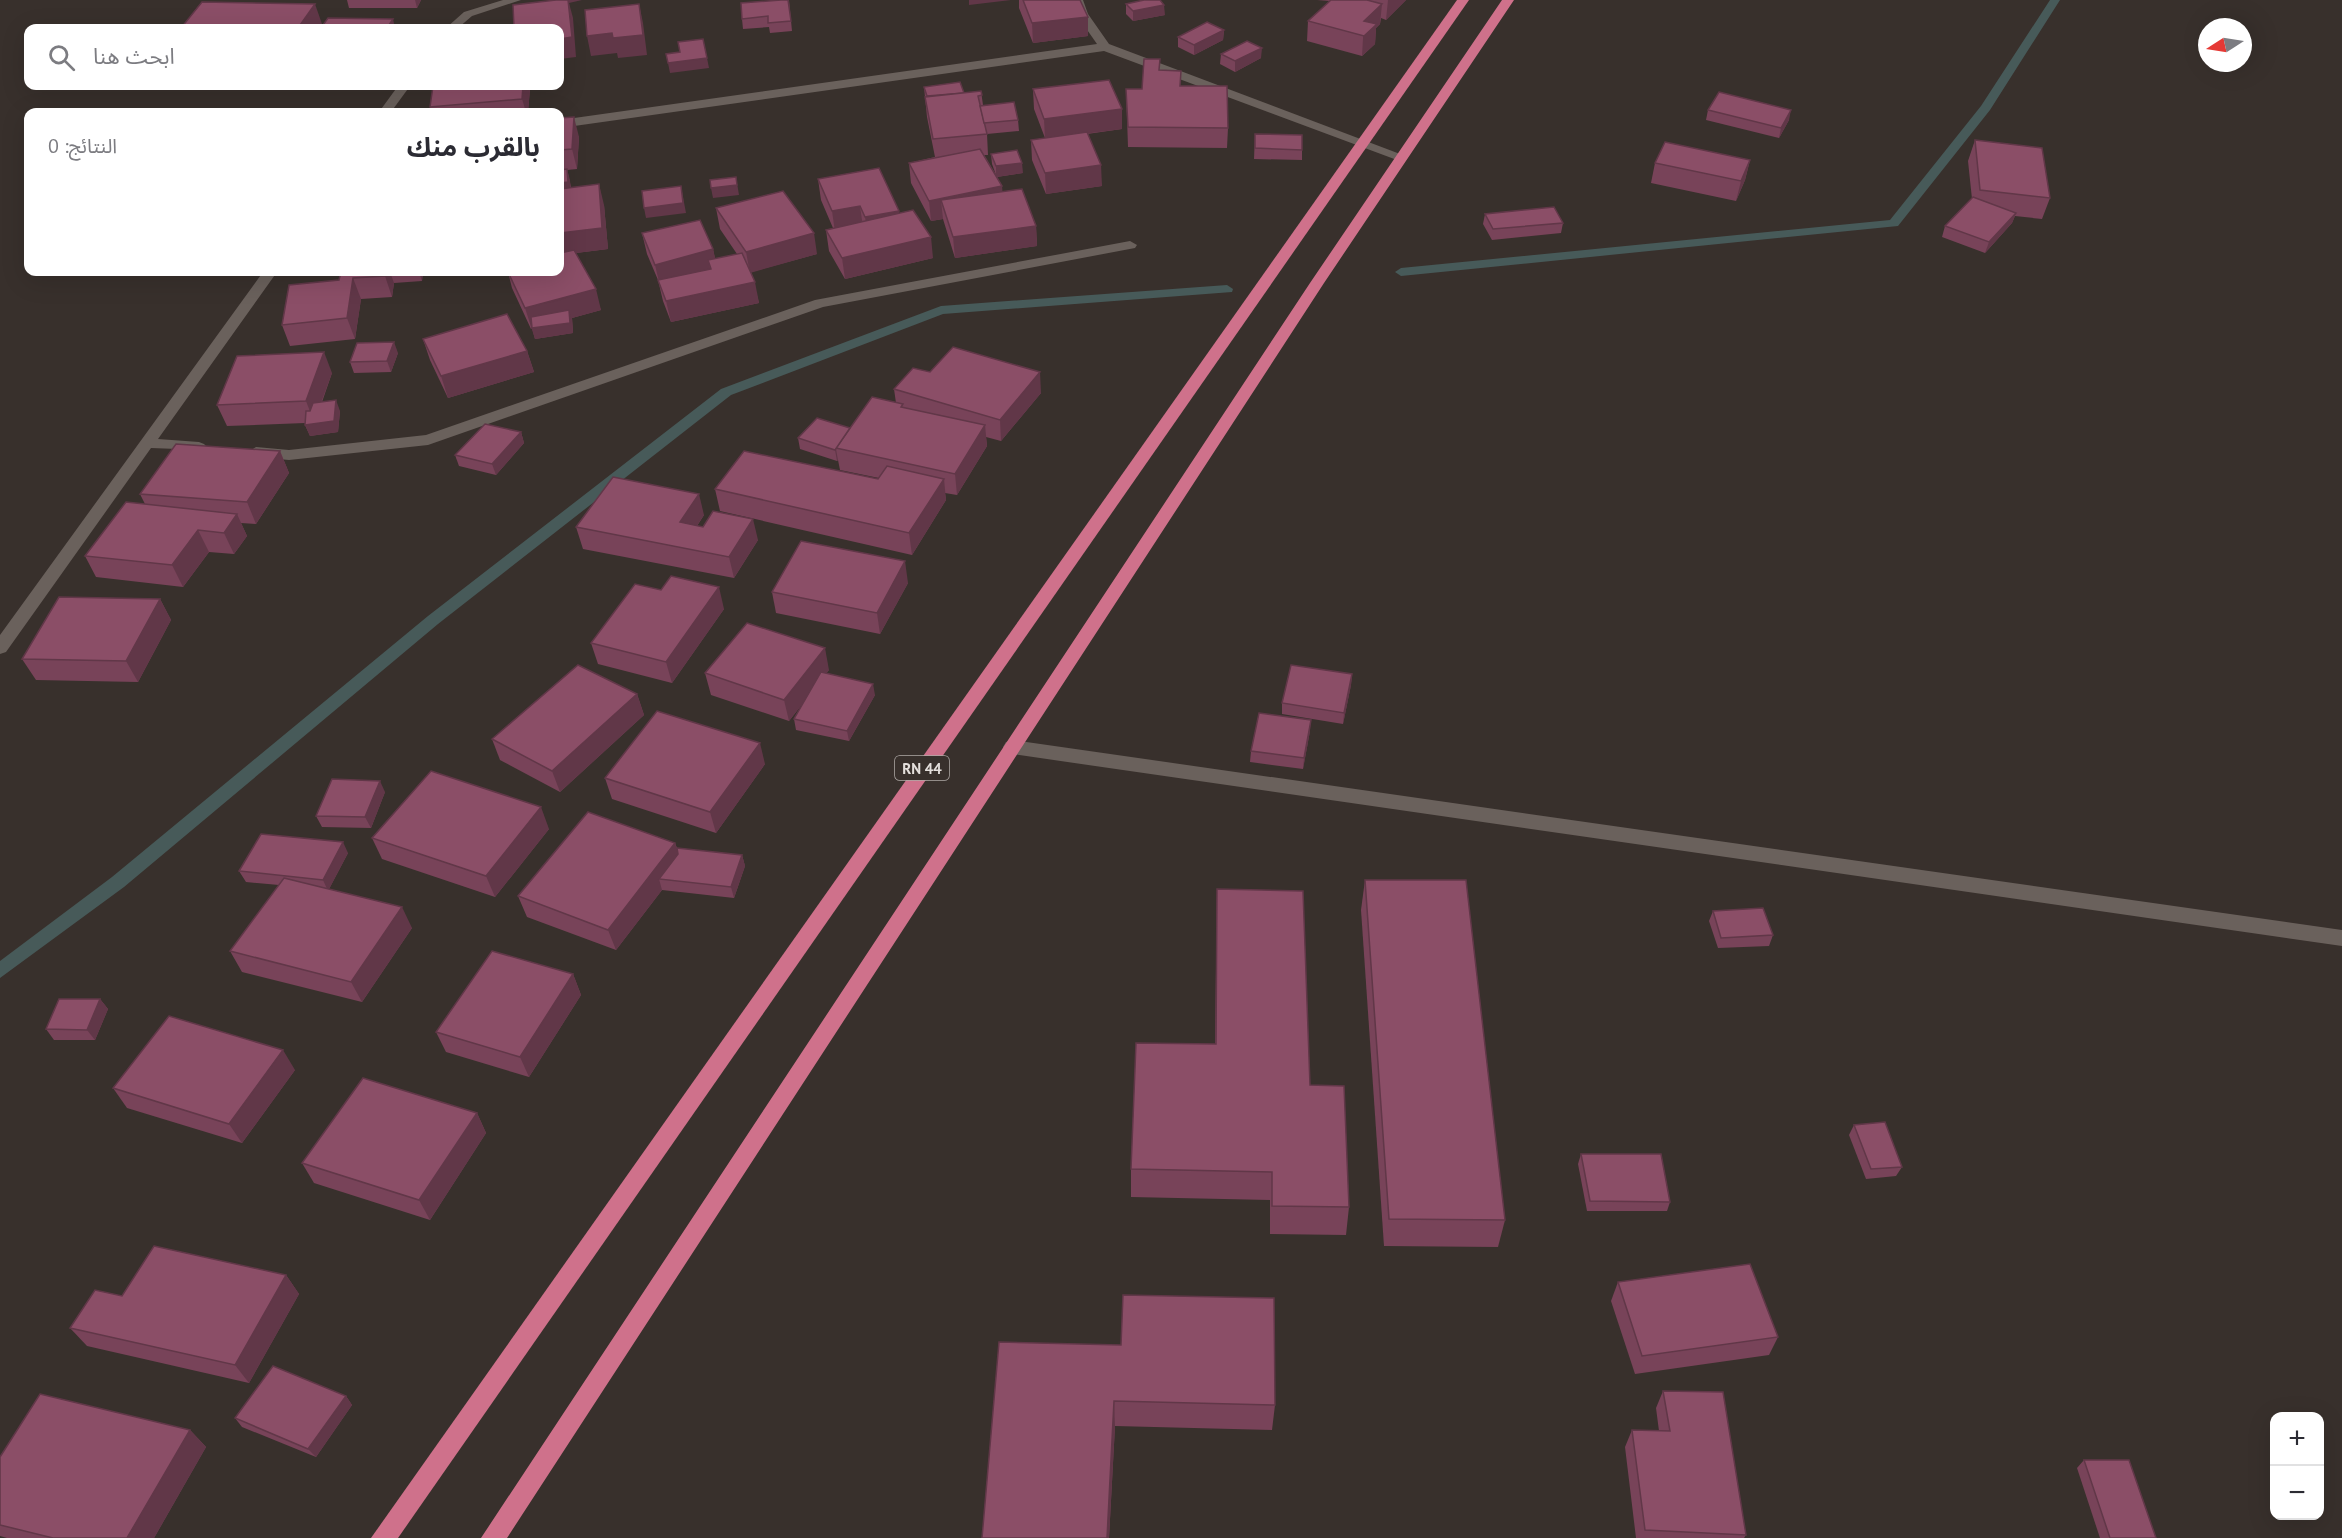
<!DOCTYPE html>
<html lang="ar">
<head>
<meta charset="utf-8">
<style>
	:root { --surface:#fff; --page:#f2f2f3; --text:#2b2b33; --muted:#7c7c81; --line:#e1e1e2 }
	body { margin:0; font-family:"PT Sans","Noto Sans Arabic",sans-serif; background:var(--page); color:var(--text); direction:rtl }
	.controls { position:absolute; right:18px; bottom:18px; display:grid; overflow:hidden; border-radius:12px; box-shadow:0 6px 24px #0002 }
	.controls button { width:54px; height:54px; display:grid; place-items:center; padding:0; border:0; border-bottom:2px solid var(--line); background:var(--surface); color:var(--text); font:30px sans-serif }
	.compass { position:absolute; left:2198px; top:18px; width:54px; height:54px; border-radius:50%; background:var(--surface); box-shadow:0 6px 24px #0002; rotate:258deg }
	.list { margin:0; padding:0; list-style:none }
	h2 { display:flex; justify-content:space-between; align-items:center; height:78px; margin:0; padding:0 24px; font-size:26px }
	h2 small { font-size:20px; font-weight:400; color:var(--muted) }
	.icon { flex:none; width:33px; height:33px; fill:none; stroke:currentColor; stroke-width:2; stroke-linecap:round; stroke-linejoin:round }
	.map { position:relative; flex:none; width:2342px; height:1538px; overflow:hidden; direction:ltr }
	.search { position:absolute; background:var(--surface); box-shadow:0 6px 24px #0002; left:24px; top:24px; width:540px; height:66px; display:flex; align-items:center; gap:15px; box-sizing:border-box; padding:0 21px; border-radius:12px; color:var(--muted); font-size:22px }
	.panel { position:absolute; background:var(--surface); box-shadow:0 6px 24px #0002; left:24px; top:108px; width:540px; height:168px; border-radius:12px; direction:rtl }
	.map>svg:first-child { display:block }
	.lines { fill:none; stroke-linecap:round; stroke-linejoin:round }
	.stream { fill:#475a59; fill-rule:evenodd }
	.street { fill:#6a615c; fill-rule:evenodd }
	.highway { fill:#cf718b; fill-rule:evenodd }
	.wall { fill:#784359 }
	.shaded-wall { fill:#613748 }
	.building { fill:#8b4e67; stroke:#613748; stroke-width:1.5 }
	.labels { text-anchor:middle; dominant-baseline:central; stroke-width:4.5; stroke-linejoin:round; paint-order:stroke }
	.shield { fill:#38302c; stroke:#b0aaa7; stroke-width:1.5 }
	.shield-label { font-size:15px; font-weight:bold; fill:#e4dfdc }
</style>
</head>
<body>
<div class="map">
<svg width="2342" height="1538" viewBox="0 0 2342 1538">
	<rect width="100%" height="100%" fill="#38302c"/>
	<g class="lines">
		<g class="stream">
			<path d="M2050 0H2060L1990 110 1898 226 1401 276 1395 272 1401 268 1890 220 1981 106Z"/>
			<path d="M1227 285 1233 289 1232 292 943 314 731 395 438 624 124 887 0 978V961L112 877 428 616 721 389 941 306Z"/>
		</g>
		<g class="street">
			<path d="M503 0H521L472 16 458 28H446L464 12Z"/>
			<path d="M1071 0H1083L1088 14 1109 44 1408 157 1402 161 1397 160 1104 51 560 128V120L1097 44 1076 14Z"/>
			<path d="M398 86H410L391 112H379Z"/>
			<path d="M1130 241 1137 245 1135 248 823 307 428 445 289 460 256 457 248 452 256 447 289 450 426 435 815 300Z"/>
			<path d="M263 272H277L158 439 199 442 204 444 207 447 204 450 151 448 6 652 0 654V635Z"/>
			<path d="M1012 740 2342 930V946L1012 754 1006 752 1003 747 1006 742Z"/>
		</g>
		<g class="highway">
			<path d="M1457 0H1469L398 1538H371Z"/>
			<path d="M1502 0H1514L1324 283 507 1538H481L1310 283Z"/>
		</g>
	</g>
	<g class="wall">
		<path d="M347 0H421L417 8H349Z"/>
		<path d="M789 0 792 31 770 33 769 27 743 29 742 19Z"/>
		<path d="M1019 0H1080L1088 17V36L1033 43 1019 8Z"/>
		<path d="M1317 0H1406L1386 20 1381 18 1380 24 1376 28 1375 44 1362 56 1307 41 1308 21 1330 1Z"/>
		<path d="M1126 4 1165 15 1133 21 1126 14Z"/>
		<path d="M1224 30 1223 40 1194 55 1178 47V37Z"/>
		<path d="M1221 54 1261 58 1235 72 1220 64Z"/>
		<path d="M1160 70 1181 86 1228 128 1227 148 1128 147 1126 89H1142Z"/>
		<path d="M433 86H529L530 89 528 112H432L430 107Z"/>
		<path d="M924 87 964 93 981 91 983 105 1018 120 1019 131 987 134 988 155H984L996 175 992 164 991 154 1023 173 997 177 1002 186V191L1036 226 1037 246 955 258 943 219 931 221 911 183 909 163 935 157 927 117Z"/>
		<path d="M1033 89 1122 129 1087 134 1102 186 1046 194 1032 160 1031 140 1045 138 1034 109Z"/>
		<path d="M1708 110 1789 120 1779 138 1706 120Z"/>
		<path d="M560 118 579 137 577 169 567 170 571 187 604 205 608 249 576 253 601 310 572 318 573 333 535 339 532 328 531 329 512 288 508 272H560Z"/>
		<path d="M1255 134 1302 150V160L1254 159Z"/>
		<path d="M1975 140 2050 198 2042 219 2015 216 2012 223 1985 253 1942 237 1945 226 1972 199 1968 161Z"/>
		<path d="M1750 160 1745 180 1736 201 1651 183 1655 163Z"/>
		<path d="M818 179 899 213 933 258 845 279 829 251 826 230 833 228 821 200Z"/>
		<path d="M716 208 817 254 751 272 759 303 671 322 663 301 658 280 647 254 642 233 713 249 715 259 737 254 720 229Z"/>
		<path d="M1485 214 1563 223 1561 233 1492 240 1483 224Z"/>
		<path d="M341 272H423L422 281 394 283 392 297 361 299 355 339 290 346 282 325 339 280Z"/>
		<path d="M423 339 527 351 534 372 448 398 430 360Z"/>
		<path d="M398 353 391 372 354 373 350 362Z"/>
		<path d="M930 372 1041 393 1001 441 986 437 987 446 957 495 945 493 946 500 912 555 720 511 715 489 878 479 879 478 840 470 838 460 837 461 800 449 798 438 850 428 896 403 894 389Z"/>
		<path d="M332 373 322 402 340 411 338 432 310 436 305 425V423L227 426 217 405Z"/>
		<path d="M521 432 524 443 496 475 459 466 455 455Z"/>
		<path d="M280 451 289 473 256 524 241 523 247 536 234 554 209 552 183 587 96 577 85 556 145 504 140 494Z"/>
		<path d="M704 515 697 526 758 540 734 578 583 549 576 527Z"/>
		<path d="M908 583 880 634 776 613 772 592Z"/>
		<path d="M661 590 724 609 672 683 598 664 591 643Z"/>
		<path d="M160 599 171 620 138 682 36 680 22 659Z"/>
		<path d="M829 670 826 673 875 695 849 741 796 730 794 719 803 703 789 721 711 695 705 673Z"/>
		<path d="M1352 674 1351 685 1343 724 1282 714V703Z"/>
		<path d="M637 694 644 715 560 792 500 760 492 739Z"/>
		<path d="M1310 731 1303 769 1250 762 1251 751Z"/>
		<path d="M765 764 716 833 612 799 605 778Z"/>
		<path d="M385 792 371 828 322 827 316 816Z"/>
		<path d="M549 829 495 897 382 859 372 838Z"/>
		<path d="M675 843 677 848 742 855 745 866 734 898 662 890 616 950 527 917 518 896Z"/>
		<path d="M348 853 329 889 412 928 362 1002 242 972 230 951 279 885 246 882 239 871Z"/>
		<path d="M1365 880 1505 1220 1498 1247 1384 1246 1361 910Z"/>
		<path d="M1217 889 1310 1085 1349 1207 1346 1235 1270 1234V1200L1131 1197V1169L1215 1044Z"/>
		<path d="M1713 911 1773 935 1769 946 1718 948 1709 921Z"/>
		<path d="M573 974 581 995 529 1077 446 1052 436 1032Z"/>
		<path d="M100 999 108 1009 95 1040H54L46 1029Z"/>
		<path d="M295 1070 242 1143 127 1108 113 1088Z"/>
		<path d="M477 1113 486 1133 430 1220 314 1183 302 1163Z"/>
		<path d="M1854 1125 1902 1167 1896 1176 1866 1179 1849 1135Z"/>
		<path d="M1581 1154 1670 1202 1667 1211H1587L1578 1164Z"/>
		<path d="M286 1275 299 1294 249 1383 87 1346 70 1328 122 1296Z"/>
		<path d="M1618 1282 1778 1337 1769 1355 1635 1374 1611 1301Z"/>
		<path d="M999 1342 1275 1405 1272 1430 1115 1426 1109 1538H982Z"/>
		<path d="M1663 1391 1746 1535 1744 1538H1636L1625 1447 1632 1430 1659 1431 1656 1408Z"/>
		<path d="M346 1396 352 1405 316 1457 242 1427 235 1418Z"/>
		<path d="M190 1430 206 1447 154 1538H7L0 1536V1457Z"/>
		<path d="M2084 1460 2156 1538H2100L2077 1468Z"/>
	</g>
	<g class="shaded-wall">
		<path d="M415 0H421L417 8Z"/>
		<path d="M549 0H582L569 3 573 18 576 57 560 59V39Z"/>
		<path d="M969 0H1011L969 5Z"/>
		<path d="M1388 0H1406L1386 20Z"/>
		<path d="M315 4 322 24 319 28H298Z"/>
		<path d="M639 4 643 23 647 55 618 58 617 53 591 56 587 36Z"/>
		<path d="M1382 4 1380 24 1376 28 1375 44 1362 56 1364 21Z"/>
		<path d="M1164 5 1165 15 1133 21V11Z"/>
		<path d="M1088 17V36L1033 43 1032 23Z"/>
		<path d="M393 19 395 28H387Z"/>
		<path d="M1224 30 1223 40 1194 55V45Z"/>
		<path d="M1262 48 1261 58 1235 72V61Z"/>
		<path d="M707 58 709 68 670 73 668 63Z"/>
		<path d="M523 86H529L530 89 528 112H526L522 99Z"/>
		<path d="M1122 109V129L1045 139 1044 119Z"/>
		<path d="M1791 110 1789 120 1779 138 1781 128Z"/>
		<path d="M574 117 579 137 577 169 572 149Z"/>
		<path d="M1750 160 1745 180 1736 201 1741 181Z"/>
		<path d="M1022 163 1023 173 996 177V166Z"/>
		<path d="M1101 165 1102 186 1046 194 1045 173Z"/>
		<path d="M567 169 570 180 571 193 560 194V183Z"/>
		<path d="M736 177 739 195 713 198 711 188Z"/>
		<path d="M599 184 604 205 608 249 560 255V233Z"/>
		<path d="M681 186 686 213 646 218 644 208Z"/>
		<path d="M1002 186 1004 207 941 200 943 219 931 221 929 201Z"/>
		<path d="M860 206 863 227 835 232 832 211Z"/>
		<path d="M899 211 901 232 868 238 865 217Z"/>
		<path d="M2016 213 2012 223 1985 253 1989 242Z"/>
		<path d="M1036 226 1037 246 955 258 953 237Z"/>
		<path d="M814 233 817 254 750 273 746 252Z"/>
		<path d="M931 237 933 258 845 279 842 258Z"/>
		<path d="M713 249 718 270 708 260 711 272 660 286 655 265Z"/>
		<path d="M385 272H390L394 283 392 297 385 276Z"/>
		<path d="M419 272H423L422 281Z"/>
		<path d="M353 278 361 299 355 339 347 318Z"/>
		<path d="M755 282 759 303 671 322 666 301Z"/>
		<path d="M596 289 601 310 572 318 573 333 535 339 525 308Z"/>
		<path d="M394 342 398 353 391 372 387 361Z"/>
		<path d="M527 351 534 372 448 398 441 376Z"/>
		<path d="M324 352 332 373 314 422 306 401Z"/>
		<path d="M1040 372 1041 393 1001 441 1000 420Z"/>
		<path d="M336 400 340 411 338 432 310 436 305 425Z"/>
		<path d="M985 425 987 446 957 495 955 474Z"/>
		<path d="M521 432 524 443 496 475 492 464Z"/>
		<path d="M836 449 838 460 837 461 835 450Z"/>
		<path d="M280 451 289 473 256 524 247 502Z"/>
		<path d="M944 479 946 500 912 555 909 533Z"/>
		<path d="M699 494 704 515 685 544 680 522Z"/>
		<path d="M237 514 247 536 234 554 224 533Z"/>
		<path d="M753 519 758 540 734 578 729 557Z"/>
		<path d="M198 530 209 552 183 587 172 565Z"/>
		<path d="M905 561 908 583 880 634 877 613Z"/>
		<path d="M719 587 724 609 672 683 666 662Z"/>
		<path d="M160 599 171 620 138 682 126 661Z"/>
		<path d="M825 648 829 670 789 721 784 700Z"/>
		<path d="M1352 674 1351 685 1343 724 1344 713Z"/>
		<path d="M873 684 875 695 849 741 847 731Z"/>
		<path d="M637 694 644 715 560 792 552 771Z"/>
		<path d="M1311 720 1310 731 1303 769 1304 758Z"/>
		<path d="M760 743 765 764 716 833 710 812Z"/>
		<path d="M380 781 385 792 371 828 365 817Z"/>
		<path d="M541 807 549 829 495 897 486 876Z"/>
		<path d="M343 842 348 853 328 891 323 880Z"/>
		<path d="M675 843 682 864 659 879 662 890 616 950 608 930Z"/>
		<path d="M742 855 745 866 734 898 731 887Z"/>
		<path d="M402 907 412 928 362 1002 351 982Z"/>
		<path d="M573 974 581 995 529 1077 520 1057Z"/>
		<path d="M100 999 108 1009 95 1040 87 1030Z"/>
		<path d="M283 1050 295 1070 242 1143 229 1124Z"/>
		<path d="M477 1113 486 1133 430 1220 419 1200Z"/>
		<path d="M286 1275 299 1294 249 1383 235 1365Z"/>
		<path d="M346 1396 352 1405 316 1457 308 1449Z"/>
		<path d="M1114 1401 1115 1426 1109 1538H1107Z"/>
		<path d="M190 1430 206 1447 154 1538H127Z"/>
	</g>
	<g class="building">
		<path d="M556 0H568L572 37 560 39V28H514L513 5Z"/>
		<path d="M781 0H788L791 21 768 23V16L742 19 741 3Z"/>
		<path d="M1023 0H1080L1088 17 1032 23Z"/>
		<path d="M1144 0H1160L1164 5 1133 11 1126 4Z"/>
		<path d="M1331 0H1367L1382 4 1364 21 1377 24 1364 36 1308 21Z"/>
		<path d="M202 2 315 4 298 28H181Z"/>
		<path d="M639 4 643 35 613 38 612 33 587 36 585 10Z"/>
		<path d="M328 18 393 19 387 28H321Z"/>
		<path d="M1207 22 1224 30 1194 45 1178 37Z"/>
		<path d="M703 39 707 58 668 63 666 54 680 52 678 42Z"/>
		<path d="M1247 41 1262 48 1235 61 1221 54Z"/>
		<path d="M1144 59H1160L1159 70 1181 71 1180 86H1227L1228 128 1128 127 1126 89H1142Z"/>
		<path d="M1109 80 1122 109 1044 119 1033 89Z"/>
		<path d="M960 82 964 93 927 96 924 87Z"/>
		<path d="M433 86H523L522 99 430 107Z"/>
		<path d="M981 91 982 95 978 96 987 134 933 139 925 97Z"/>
		<path d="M1719 92 1791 110 1781 128 1708 110Z"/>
		<path d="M1014 102 1018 120 984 123 980 106Z"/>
		<path d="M574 117 572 149 560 150V118Z"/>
		<path d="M1087 132 1101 165 1045 173 1031 140Z"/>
		<path d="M1255 134 1302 135V150L1255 148Z"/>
		<path d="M1975 140 2042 148 2050 198 1980 190Z"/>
		<path d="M1665 142 1750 160 1741 181 1655 163Z"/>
		<path d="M980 149 1002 186 929 201 909 163Z"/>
		<path d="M1017 150 1022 163 996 166 991 154Z"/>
		<path d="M879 168 899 211 865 217 860 206 832 211 818 179Z"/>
		<path d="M567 169 568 182 560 183V170Z"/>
		<path d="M736 177 737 185 711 188 710 180Z"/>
		<path d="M599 184 602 228 560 233V189Z"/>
		<path d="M681 186 683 203 644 208 642 191Z"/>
		<path d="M1022 189 1036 226 953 237 941 200Z"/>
		<path d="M783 191 814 233 746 252 716 208Z"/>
		<path d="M1973 197 2016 213 1989 242 1945 226Z"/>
		<path d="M1554 207 1563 223 1493 229 1485 214Z"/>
		<path d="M913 210 931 237 842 258 826 230Z"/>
		<path d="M700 220 713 249 655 265 642 233Z"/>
		<path d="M574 250 596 289 525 308 508 272H560V253Z"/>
		<path d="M742 253 755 282 666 301 658 280 711 269 708 260Z"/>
		<path d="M341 272H385V276L353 278 347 318 282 325 289 285 339 280Z"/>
		<path d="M569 310 570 323 532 328 531 317Z"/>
		<path d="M507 314 527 351 441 376 423 339Z"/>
		<path d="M394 342 387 361 350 362 357 343Z"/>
		<path d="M953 347 1040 372 1000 420 894 389 913 368 930 372Z"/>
		<path d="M324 352 306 401 217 405 237 356Z"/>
		<path d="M872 397 903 404 901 407 985 425 955 474 836 448Z"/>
		<path d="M336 400 334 421 305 425 306 411H310L313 403Z"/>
		<path d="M817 418 850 428 835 450 798 438Z"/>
		<path d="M485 424 521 432 492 464 455 455Z"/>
		<path d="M176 444 280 451 247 502 140 494Z"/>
		<path d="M744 451 878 479 887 466 944 479 909 533 715 489Z"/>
		<path d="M613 477 699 494 680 522 703 527 713 511 753 519 729 557 576 527Z"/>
		<path d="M126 502 237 514 224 533 198 530 172 565 85 556Z"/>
		<path d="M801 541 905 561 877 613 772 592Z"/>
		<path d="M671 576 719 587 666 662 591 643 635 584 661 590Z"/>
		<path d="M59 597 160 599 126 661 22 659Z"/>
		<path d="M747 623 825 648 784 700 705 673Z"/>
		<path d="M578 665 637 694 552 771 492 739Z"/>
		<path d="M1291 665 1352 674 1344 713 1282 703Z"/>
		<path d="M821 672 873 684 847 731 794 719Z"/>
		<path d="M657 711 760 743 710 812 605 778Z"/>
		<path d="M1259 713 1311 720 1304 758 1251 751Z"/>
		<path d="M431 771 541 807 486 876 372 838Z"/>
		<path d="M332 779 380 781 365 817 316 816Z"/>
		<path d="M588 812 675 843 608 930 518 896Z"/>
		<path d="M261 834 343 842 323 880 239 871Z"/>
		<path d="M677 848 742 855 731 887 659 879 678 854Z"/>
		<path d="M284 878 402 907 351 982 230 951Z"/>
		<path d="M1365 880H1466L1505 1220 1389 1219Z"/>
		<path d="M1217 889 1303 891 1310 1085 1344 1086 1349 1207 1272 1206V1172L1131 1169 1136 1043 1216 1044Z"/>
		<path d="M1763 908 1773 935 1721 938 1713 911Z"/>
		<path d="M492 951 573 974 520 1057 436 1032Z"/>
		<path d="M59 999H100L87 1030 46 1029Z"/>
		<path d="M169 1016 283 1050 229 1124 113 1088Z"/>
		<path d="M363 1078 477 1113 419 1200 302 1163Z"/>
		<path d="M1885 1122 1902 1167 1871 1169 1854 1125Z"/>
		<path d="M1581 1154H1661L1670 1202 1590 1201Z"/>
		<path d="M154 1246 286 1275 235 1365 70 1328 95 1290 122 1296Z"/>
		<path d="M1750 1264 1778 1337 1642 1356 1618 1282Z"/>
		<path d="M1123 1295 1274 1298 1275 1405 1114 1401 1107 1538H982L999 1342 1121 1345Z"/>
		<path d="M273 1366 346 1396 308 1449 235 1418Z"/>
		<path d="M1663 1391 1723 1392 1746 1535 1645 1530 1632 1430 1670 1431Z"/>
		<path d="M40 1394 190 1430 127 1538H53L0 1525V1457Z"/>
		<path d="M2084 1460H2129L2156 1538H2110Z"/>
	</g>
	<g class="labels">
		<rect class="shield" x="895" y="756" width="54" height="24" rx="4.5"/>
		<g class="shield-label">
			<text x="922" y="768">RN 44</text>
		</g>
	</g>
</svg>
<div class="controls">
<button>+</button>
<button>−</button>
</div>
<svg class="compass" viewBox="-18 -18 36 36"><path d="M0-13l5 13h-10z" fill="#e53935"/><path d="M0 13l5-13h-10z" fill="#7c7c81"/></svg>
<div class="search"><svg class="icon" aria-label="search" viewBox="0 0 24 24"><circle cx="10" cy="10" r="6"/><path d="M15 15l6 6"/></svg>ابحث هنا</div>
<section class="panel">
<h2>بالقرب منك<small>النتائج: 0</small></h2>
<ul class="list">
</ul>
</section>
</div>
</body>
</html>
